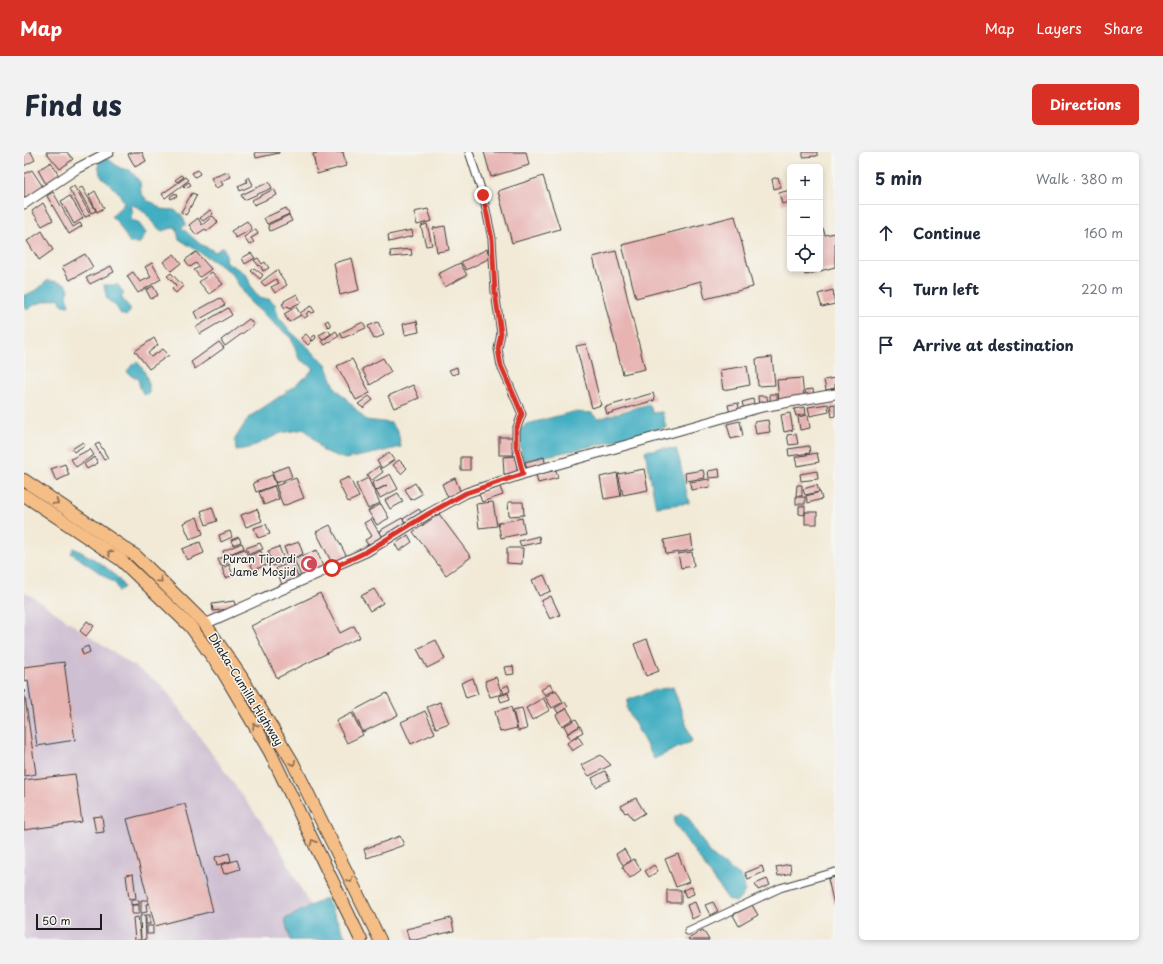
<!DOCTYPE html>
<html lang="en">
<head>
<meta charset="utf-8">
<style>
	:root { --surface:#fff; --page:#f2f2f3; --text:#1f2937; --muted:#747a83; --line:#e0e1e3; --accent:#d93025 }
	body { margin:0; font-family:"Playpen Sans",sans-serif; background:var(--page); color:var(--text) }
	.controls { position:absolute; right:12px; top:12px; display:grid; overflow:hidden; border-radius:6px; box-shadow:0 2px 6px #0003 }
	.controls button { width:36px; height:36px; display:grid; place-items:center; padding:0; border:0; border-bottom:1px solid var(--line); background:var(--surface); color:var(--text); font:20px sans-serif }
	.scale { position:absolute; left:12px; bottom:10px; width:66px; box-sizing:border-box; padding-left:4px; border:2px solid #1c1c1c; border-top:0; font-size:11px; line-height:14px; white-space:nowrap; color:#1c1c1c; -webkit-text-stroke:3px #f6f6f2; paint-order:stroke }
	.stop { position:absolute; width:12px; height:12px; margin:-9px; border:3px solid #d93025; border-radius:50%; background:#fff }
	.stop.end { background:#d93025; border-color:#fff; box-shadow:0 1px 4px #0008 }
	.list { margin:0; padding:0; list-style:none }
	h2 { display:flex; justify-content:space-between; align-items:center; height:52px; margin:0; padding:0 16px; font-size:17px }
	h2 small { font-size:13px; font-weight:400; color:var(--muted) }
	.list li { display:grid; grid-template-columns:26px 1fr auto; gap:12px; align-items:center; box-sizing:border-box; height:56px; padding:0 16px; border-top:1px solid var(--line) }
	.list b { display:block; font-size:15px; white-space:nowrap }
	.list em { font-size:13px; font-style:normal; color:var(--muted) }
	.icon { flex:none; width:22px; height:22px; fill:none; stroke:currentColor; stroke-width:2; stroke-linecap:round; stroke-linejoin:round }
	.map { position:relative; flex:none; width:811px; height:788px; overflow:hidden; border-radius:6px }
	header { display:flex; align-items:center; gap:24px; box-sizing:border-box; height:56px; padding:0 20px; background:var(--accent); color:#fff }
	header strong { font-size:19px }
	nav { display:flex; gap:22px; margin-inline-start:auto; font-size:14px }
	.intro { display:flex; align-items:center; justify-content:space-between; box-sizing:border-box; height:96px; padding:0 24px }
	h1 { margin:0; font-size:28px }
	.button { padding:10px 18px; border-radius:6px; background:var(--accent); color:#fff; font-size:14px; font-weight:700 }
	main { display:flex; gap:24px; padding:0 24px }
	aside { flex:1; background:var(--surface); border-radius:6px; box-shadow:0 2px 6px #0003 }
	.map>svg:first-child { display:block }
	.industrial { fill:#cebed1 }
	.water { fill:#43aec2; stroke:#30656f }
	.building { fill:#e7b4b2 }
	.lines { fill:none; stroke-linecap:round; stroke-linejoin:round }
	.minor-casing { stroke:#3c3b38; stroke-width:9 }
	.tertiary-casing { stroke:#3c3b38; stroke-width:11 }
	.trunk-casing { stroke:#3c3b38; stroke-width:14 }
	.minor { stroke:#fff; stroke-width:7 }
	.tertiary { stroke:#fff; stroke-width:9 }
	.trunk { stroke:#f6be87; stroke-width:12 }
	.oneway { stroke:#896d52 }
	.route { stroke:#d93025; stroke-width:5 }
	.labels { text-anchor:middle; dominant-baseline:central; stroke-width:3; stroke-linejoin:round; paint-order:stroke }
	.poi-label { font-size:11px; fill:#1c1c1c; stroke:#f6f6f2; text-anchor:end }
	.street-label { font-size:11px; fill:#1c1c1c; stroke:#f6f6f2 }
</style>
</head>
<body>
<header>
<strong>Map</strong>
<nav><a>Map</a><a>Layers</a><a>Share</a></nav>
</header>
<div class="intro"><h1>Find us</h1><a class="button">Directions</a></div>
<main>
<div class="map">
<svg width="811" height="788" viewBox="0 0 811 788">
	<rect width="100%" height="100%" fill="#f6f6f2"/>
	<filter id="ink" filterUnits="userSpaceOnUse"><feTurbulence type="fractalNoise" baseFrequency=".025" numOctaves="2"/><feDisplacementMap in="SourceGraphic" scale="8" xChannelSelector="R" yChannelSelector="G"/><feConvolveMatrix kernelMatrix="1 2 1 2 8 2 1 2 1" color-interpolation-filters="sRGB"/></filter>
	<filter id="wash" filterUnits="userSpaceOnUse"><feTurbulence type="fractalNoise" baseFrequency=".012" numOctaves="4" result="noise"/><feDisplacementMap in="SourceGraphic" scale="16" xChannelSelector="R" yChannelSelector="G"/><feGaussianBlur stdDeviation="0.9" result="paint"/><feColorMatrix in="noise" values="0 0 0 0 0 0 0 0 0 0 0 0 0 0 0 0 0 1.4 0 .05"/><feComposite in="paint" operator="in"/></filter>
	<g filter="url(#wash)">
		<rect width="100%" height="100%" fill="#f2ead7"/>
		<path class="industrial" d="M0 439 139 534 254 693 304 788H0Z"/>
		<g class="water">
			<path d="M78 6 84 7 96 16 106 18 116 30 117 41 124 49 130 51 137 57 150 58 158 63 162 73 157 75 176 92 192 100 199 94 202 103 201 109 222 122 229 139 238 147H245L251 152 254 164 266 179 302 212 311 235 342 268 367 271 374 280 377 295 352 301 321 307 299 299 291 288 280 277 257 281 225 296 212 298 211 287 225 265 261 241 282 225 290 216 275 207 267 186 227 151 206 120 155 87 152 75 138 79C123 70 125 56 106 53L108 60 107 68 114 70 122 81 116 91H106L94 71 87 64 96 56 100 50 94 40 76 23 74 9Z"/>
			<path d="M24 128 42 132 45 138 43 143 45 154 38 153 35 146 12 152 4 157 0 154V144L14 137Z"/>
			<path d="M80 133H94L100 141 97 145 106 156V160L102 164 97 162 91 153 83 147Z"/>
			<path d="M113 210C121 216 126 232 125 241L120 243 116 236 114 226 107 224 103 220 108 213Z"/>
			<path d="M625 252 629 261 638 260 642 275 578 292 499 309 496 293 495 279 503 272 549 260 568 261 574 267Z"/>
			<path d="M639 296 652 297 655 306 665 351 632 355 621 299Z"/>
			<path d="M50 396C68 406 89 416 100 435L95 440 92 432 47 401Z"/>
			<path d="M649 535 668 589 630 607 603 557 604 548 631 538Z"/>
			<path d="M657 662 663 664 686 702 716 724 720 731 721 738 718 745 711 750 704 747 650 671 651 665Z"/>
			<path d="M302 746 323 788H266L261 767Z"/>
		</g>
		<g id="blocks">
			<g class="building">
				<path d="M0 0H7L11 8 0 14Z"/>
				<path d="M22 0H43L49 7 36 17Z"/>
				<path d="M109 0H118L122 9 111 15 104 2Z"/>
				<path d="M231 0H255V1L232 6Z"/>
				<path d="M296 0H319L322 14 293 22 289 2Z"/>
				<path d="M460 0H502L505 13 467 25Z"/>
				<path d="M779 0H793V4L779 5Z"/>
				<path d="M27 10 35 24 22 32 14 18Z"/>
				<path d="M8 18 19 35 0 46V22Z"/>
				<path d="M174 18 176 22 171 25 168 21Z"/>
				<path d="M204 20 207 25 197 29 199 33 192 36 187 26Z"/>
				<path d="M158 23 160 25 153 30 151 28Z"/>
				<path d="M519 24 536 77 488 91 474 39Z"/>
				<path d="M162 25 165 28 141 46 138 42Z"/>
				<path d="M225 25 229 33 216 39 214 34 223 30 222 27Z"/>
				<path d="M754 25 757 35 750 37 748 27Z"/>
				<path d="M165 30 167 33 161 36 159 34Z"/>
				<path d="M245 30 248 36 220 48 217 43Z"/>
				<path d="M50 34 66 63 61 65 45 37Z"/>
				<path d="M58 35 72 59 67 61 54 37Z"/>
				<path d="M250 37 253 43 230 53 228 48Z"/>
				<path d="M766 38V50L758 52 755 41Z"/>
				<path d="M71 39 80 56 73 60 65 43Z"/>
				<path d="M29 40 49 75 56 71 58 74 45 82 23 44Z"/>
				<path d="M151 41 153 44 147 47 146 45Z"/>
				<path d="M168 41 173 43 162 63 157 60Z"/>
				<path d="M46 44 59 66 50 72 37 49Z"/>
				<path d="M19 51 29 68 18 74 8 59Z"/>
				<path d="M262 56 265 62 243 72 240 66Z"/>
				<path d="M404 57 408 69 393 73 390 60Z"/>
				<path d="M186 58 189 62 179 69 176 66Z"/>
				<path d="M265 63 268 69 246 79 244 73Z"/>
				<path d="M189 64 194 70 183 79 181 77 172 83 165 73 174 66 178 73Z"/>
				<path d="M711 64 729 135 681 147 677 129 612 146 598 93Z"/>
				<path d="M223 69 228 77 212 86 207 79Z"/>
				<path d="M403 72 408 93 402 94 397 74Z"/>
				<path d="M421 74 425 98 413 100 409 76Z"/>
				<path d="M799 76 801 83 811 81V115L781 123 779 117H796V77Z"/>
				<path d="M232 77 234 82 227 86 230 90 225 93 220 85Z"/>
				<path d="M388 78 389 84 365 90 364 83Z"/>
				<path d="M18 79 29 98 15 108 3 89Z"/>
				<path d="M387 97 388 103 367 105 366 99Z"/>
				<path d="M463 97 466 106 442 118 437 110Z"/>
				<path d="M592 99 621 217 599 222 569 105Z"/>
				<path d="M172 100 187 117 176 125 170 118 175 115 172 111 166 115 161 108Z"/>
				<path d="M227 101 231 106 221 112 218 106Z"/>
				<path d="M61 102 69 115 46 128 38 115Z"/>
				<path d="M150 102 157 111 147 119 139 110Z"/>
				<path d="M234 106 238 112 241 110 245 116 239 119 236 113 235 114 230 108Z"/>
				<path d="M328 106 335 138 316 143 310 111Z"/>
				<path d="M128 111 137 127 114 141 103 124 109 120 116 130 127 125 121 115Z"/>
				<path d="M436 111 443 123 421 135 414 122Z"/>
				<path d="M87 114 90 120 66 132 62 126Z"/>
				<path d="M230 116 239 123 236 127 227 119Z"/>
				<path d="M253 118 263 133 251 141 247 135 255 131 252 127 241 134 237 130Z"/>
				<path d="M188 120 199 132 185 142 175 130Z"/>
				<path d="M147 121 159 134 152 141 148 137 152 133 143 124Z"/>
				<path d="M129 134 134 143 127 147 122 138Z"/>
				<path d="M809 138 811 152 798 155 794 142Z"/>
				<path d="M273 142 277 150 266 156 264 154 261 156 258 152 260 151V149Z"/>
				<path d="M196 146 201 153 174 168 170 160Z"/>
				<path d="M287 154 291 160 288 161 286 159 282 162 284 164 280 166 276 161Z"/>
				<path d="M272 155 277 163 265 170 260 162Z"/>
				<path d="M204 156 208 163 176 182 172 175Z"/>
				<path d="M225 167 230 173 201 194 197 188Z"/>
				<path d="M304 168 307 174 304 175 301 170Z"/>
				<path d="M393 169 395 180 381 183 379 172Z"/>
				<path d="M339 170 342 176 319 186 316 181Z"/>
				<path d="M354 170 360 183 350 187 344 174Z"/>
				<path d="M304 178 307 182 298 188 295 183Z"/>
				<path d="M312 179 315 184 301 193 298 189Z"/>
				<path d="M282 182 288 189 284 193 277 186Z"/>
				<path d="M291 183 292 186 289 189 287 186Z"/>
				<path d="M130 186 134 193 124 201 127 205 139 197 145 203 125 217 111 199Z"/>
				<path d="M195 190 200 196 171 217 167 210Z"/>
				<path d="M562 192 577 253 568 256 552 194Z"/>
				<path d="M748 205 751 233 734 234 732 207Z"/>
				<path d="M359 206 367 220 346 233 338 217Z"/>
				<path d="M328 207 346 241 332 248 313 214Z"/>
				<path d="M723 214 726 233 699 238 696 218Z"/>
				<path d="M433 215 434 221 428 223 425 218Z"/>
				<path d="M778 226 780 246 755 249 753 228Z"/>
				<path d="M811 226V236L802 238 800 228Z"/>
				<path d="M389 233 395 246 370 256 364 244Z"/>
				<path d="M789 237 790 244 782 246 781 238Z"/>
				<path d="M629 241 631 248 583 262 581 255Z"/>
				<rect x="746" y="242" width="7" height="7"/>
				<path d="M345 244 349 248 339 256 334 252Z"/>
				<path d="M734 244H743L744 253 735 254Z"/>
				<path d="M729 247 731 255 720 258 718 250Z"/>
				<path d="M714 251 716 260 706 262 704 253Z"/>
				<path d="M804 252 805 260 786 264 784 255Z"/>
				<path d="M811 252V264L808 265 806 253Z"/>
				<path d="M781 255 782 262 772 264 770 257Z"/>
				<path d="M766 261 769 278 760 280 757 263Z"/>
				<path d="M784 263 786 276 776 278 774 265Z"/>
				<path d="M744 268 746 280 732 282 730 270Z"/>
				<path d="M716 269 719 284 707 287 703 272Z"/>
				<path d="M772 282 774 292 765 293 763 283Z"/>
				<rect x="475" y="285" width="15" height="18"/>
				<path d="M59 290 61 293 50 300 48 297Z"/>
				<path d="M75 291 84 306 80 308 71 293Z"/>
				<path d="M785 294 786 301 765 304 764 297Z"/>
				<path d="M66 297 70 303 52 315 47 307Z"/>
				<path d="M365 301 370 308 358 316 353 309Z"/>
				<path d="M793 301 795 310 773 314 771 305Z"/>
				<path d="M493 304V322H480L479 305Z"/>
				<path d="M71 305 74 311 63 317 60 312Z"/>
				<rect x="437" y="305" width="9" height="13"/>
				<path d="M520 305 522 315 504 319 501 310Z"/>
				<path d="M375 308 383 316 377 322 369 313Z"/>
				<path d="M41 312 45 323 32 329 27 317Z"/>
				<path d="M264 314 268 325 252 331 248 320Z"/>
				<path d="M355 314 359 320 347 329 343 323Z"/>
				<path d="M620 317 624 338 599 343 594 322Z"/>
				<path d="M695 317 696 325 685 326 684 319Z"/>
				<path d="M532 318 534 326 514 331 512 323Z"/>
				<path d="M679 318 681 326 662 329 661 321Z"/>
				<path d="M793 319 794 327 777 329 776 322Z"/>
				<path d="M593 321 597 344 580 347 576 325Z"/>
				<path d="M366 322 374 337 356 346 352 339 363 333 351 339 348 331Z"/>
				<path d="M248 323 252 333 232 340 229 331Z"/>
				<path d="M325 325 335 345 324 350 314 330Z"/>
				<path d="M272 326 280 346 259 354 252 334Z"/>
				<path d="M344 326 356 351 344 357 332 332Z"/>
				<path d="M431 326 437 341 424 346 418 332Z"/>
				<path d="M685 327 686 335 667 338 666 330Z"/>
				<path d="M391 331 398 342 387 348 381 337Z"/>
				<path d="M773 333H778V344H772Z"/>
				<path d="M793 333 795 340 781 343 779 337Z"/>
				<path d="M250 334 255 347 240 353 235 340Z"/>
				<path d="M476 335 479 343 458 350 455 342Z"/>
				<path d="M796 340 798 347 784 351 782 344Z"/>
				<path d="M374 341 379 350 366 357 361 348Z"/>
				<rect x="772" y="345" width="9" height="7"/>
				<path d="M469 350 473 374 455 376 452 352Z"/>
				<path d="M484 350H499L500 363 485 364Z"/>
				<path d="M357 352 365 366 353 373 344 359Z"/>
				<path d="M775 354H781V363L775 362Z"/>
				<path d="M188 355 193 369 182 373 177 359Z"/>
				<path d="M233 357 238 369 222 375 217 363Z"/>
				<path d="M395 357 399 363 383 373 379 367Z"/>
				<rect x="781" y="360" width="12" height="12"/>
				<path d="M415 362 447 405 422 423 389 380Z"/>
				<path d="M173 365 179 382 166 387 159 371Z"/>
				<path d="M378 366 383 374 361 388 355 379Z"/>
				<path d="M498 366 501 381 477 386 474 371Z"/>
				<path d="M347 367 360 389 346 396 341 388 348 384 340 371Z"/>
				<path d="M242 372 246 382 234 386 230 376Z"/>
				<path d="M306 373 323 405 309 413 292 380Z"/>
				<path d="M206 379 208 385 197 390 195 383Z"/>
				<path d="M384 383 388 390 375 399 371 392Z"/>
				<path d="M667 383 669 398 642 402 640 388Z"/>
				<path d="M515 384 516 390 497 394 495 389Z"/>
				<path d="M215 385 217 390 209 393 207 388Z"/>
				<path d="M176 390 180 401 163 408 158 397Z"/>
				<path d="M275 390 279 402 265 408 260 395Z"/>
				<path d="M218 391 220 396 201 404 199 399Z"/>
				<path d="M236 391 239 397 225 402 222 396Z"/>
				<path d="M255 395 261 410 249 414 244 399Z"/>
				<path d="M483 396H499L498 412 483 411Z"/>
				<path d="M221 397 224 404 197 414 194 407Z"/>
				<path d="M293 398 300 418 278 427 270 407Z"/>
				<path d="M237 399 243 413 229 418 224 404Z"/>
				<path d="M668 400 670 414 657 416 654 402Z"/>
				<path d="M268 410 275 427 258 433 252 416Z"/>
				<path d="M205 413 209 423 202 426 198 416Z"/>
				<path d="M520 423 527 439 515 444 508 428Z"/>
				<path d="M350 437 359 451 346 459 337 444Z"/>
				<path d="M296 441 316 481 330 474 336 485 253 526 227 474Z"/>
				<path d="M527 444 536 463 526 467 517 449Z"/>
				<path d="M210 449 212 456 189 459 188 452Z"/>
				<path d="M63 469 70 474 62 484 56 479Z"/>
				<path d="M623 487 635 519 622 524 610 492Z"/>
				<path d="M412 488 421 507 403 516 393 497Z"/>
				<path d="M64 494 66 500 59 503 57 497Z"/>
				<path d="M40 510 51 588 13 594 4 528 0 529V515Z"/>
				<path d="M489 514 490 522 482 523 480 515Z"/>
				<path d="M472 525 478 542 466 545 461 529Z"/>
				<path d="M449 526 454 542 442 546 437 531Z"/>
				<path d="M526 532 530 538 521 543 517 538Z"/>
				<path d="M484 533 486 539 480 542 478 536Z"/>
				<path d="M0 538 12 622 0 624Z"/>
				<path d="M532 538 539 550 528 556 521 545Z"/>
				<path d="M363 541 374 563 339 580 329 559Z"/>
				<path d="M484 541 486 547 477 550 475 544Z"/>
				<path d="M519 546 526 558 508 568 502 556Z"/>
				<path d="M416 550 425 571 412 576 403 555Z"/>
				<path d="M541 550 544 555 534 561 531 556Z"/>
				<path d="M487 555 493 576 476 580 471 559Z"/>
				<path d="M498 556 503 577 494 579 489 558Z"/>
				<path d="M543 557 549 567 538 574 532 563Z"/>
				<path d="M401 559 411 581 387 592 377 570Z"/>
				<path d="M328 561 339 583 323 591 312 569Z"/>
				<path d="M552 567 556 574 544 581 540 574Z"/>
				<path d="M556 574 559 580 547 587 543 582Z"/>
				<path d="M554 584 559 592 548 599 543 591Z"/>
				<path d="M577 603 587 613 565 624 557 613Z"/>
				<path d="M581 619 586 628 572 635 568 626Z"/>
				<path d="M51 622 58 670 0 678V628Z"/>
				<path d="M612 646 621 661 609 668 604 660 601 661 597 654Z"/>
				<path d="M161 652 189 759 131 774 103 667Z"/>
				<path d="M78 664 80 680 72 681 69 665Z"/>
				<path d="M376 684 380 693 343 706 340 697Z"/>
				<path d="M600 697 607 709 599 713 592 702Z"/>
				<path d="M205 701 207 709 193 713 191 705Z"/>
				<path d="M654 702 665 730 652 735 641 707Z"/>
				<path d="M610 707 617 718 606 726 598 715Z"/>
				<path d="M213 708 216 717 200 722 197 713Z"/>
				<path d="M766 712 767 721 754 724 752 715Z"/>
				<path d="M630 713 634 719 625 725 621 719Z"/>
				<path d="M738 714 740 720 724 727 721 721Z"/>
				<path d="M109 722 112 746 105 747 102 723Z"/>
				<path d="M811 725V753H810L804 727Z"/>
				<path d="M743 727 746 733 734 738 731 732Z"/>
				<path d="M668 735 670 742 662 745 659 738Z"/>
				<rect x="643" y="738" width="14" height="13"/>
				<path d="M107 748H115V752L107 753Z"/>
				<path d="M117 748H124V752H122L123 760 117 761Z"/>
				<path d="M671 750 676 763 668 767 663 753Z"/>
				<path d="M689 750 694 759 686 763 681 753Z"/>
				<rect x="108" y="753" width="7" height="9"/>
				<path d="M728 753 734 763 715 774 709 763Z"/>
				<path d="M121 763 122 788H117L116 764Z"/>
				<rect x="122" y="763" width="4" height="9"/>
				<path d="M114 765 117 788H111L109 766Z"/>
				<path d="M427 766 430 779 391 788H385L382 777Z"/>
				<rect x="123" y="774" width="6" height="8"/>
				<path d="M679 778 685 788H665L664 787Z"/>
			</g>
		</g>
	</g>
	<g filter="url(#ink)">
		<use href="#blocks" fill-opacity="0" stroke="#3c3b38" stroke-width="1"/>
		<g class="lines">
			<defs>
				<g id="minor">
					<path d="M445 0 459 43 468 87 471 140 477 181 474 197 477 214 498 262 492 278V295L499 322"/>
					<path d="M664 779 756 736 811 720"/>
				</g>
				<g id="tertiary">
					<path d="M0 52 54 16 85 0"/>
					<path d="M181 472 342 400 404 362 442 341 499 322 738 255 811 242"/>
				</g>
				<g id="trunk">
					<path d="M0 328 112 404 181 472 218 526 268 609 356 788"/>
					<path d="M0 343 97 408 167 475 199 520 246 600 337 788"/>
				</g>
			</defs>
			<use href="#minor" class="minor-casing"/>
			<use href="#tertiary" class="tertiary-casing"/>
			<use href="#trunk" class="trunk-casing"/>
			<use href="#minor" class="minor"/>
			<use href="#tertiary" class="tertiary"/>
			<use href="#trunk" class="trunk"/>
		</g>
		<defs><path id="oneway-chevron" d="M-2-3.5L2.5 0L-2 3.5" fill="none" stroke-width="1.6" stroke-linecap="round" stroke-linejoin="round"/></defs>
		<g class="oneway">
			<use href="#oneway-chevron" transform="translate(32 350) rotate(34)"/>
			<use href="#oneway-chevron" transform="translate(86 401) rotate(-146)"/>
			<use href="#oneway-chevron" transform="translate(136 428) rotate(44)"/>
			<use href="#oneway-chevron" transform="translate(231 574) rotate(-121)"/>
			<use href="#oneway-chevron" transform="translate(269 611) rotate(62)"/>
			<use href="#oneway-chevron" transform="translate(289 690) rotate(-116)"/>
			<use href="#oneway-chevron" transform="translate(326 728) rotate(64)"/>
		</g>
	</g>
	<g class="lines" filter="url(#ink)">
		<path class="route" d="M308 416 342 400 404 362 442 341 499 322 492 294V278L498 262 477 214 474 197 477 181 471 140 468 87 459 43"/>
	</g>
	<defs>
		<symbol id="mosque-disc" viewBox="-11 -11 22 22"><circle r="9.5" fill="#d1495b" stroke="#f6f6f2"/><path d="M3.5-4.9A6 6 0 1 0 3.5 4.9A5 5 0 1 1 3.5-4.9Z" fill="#fff"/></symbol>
	</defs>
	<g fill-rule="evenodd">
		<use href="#mosque-disc" x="275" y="402" width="20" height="20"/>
	</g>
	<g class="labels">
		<g class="poi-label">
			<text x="272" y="406">Puran Tipordi<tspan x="272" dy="13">Jame Mosjid</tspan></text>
		</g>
		<g class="street-label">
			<text transform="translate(222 537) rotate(58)">Dhaka–Cumilla Highway</text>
		</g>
	</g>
</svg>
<div class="controls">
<button>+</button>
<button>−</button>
<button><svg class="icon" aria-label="locate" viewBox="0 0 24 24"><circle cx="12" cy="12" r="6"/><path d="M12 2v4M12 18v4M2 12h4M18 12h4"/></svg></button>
</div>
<div class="scale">50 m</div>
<div class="stop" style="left:308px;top:416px"></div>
<div class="stop end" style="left:459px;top:43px"></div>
</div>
<aside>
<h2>5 min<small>Walk · 380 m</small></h2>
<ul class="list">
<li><svg class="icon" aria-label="ahead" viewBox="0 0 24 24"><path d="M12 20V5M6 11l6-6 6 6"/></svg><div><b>Continue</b></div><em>160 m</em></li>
<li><svg class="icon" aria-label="left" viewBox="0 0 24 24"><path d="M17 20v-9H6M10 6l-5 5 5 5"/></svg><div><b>Turn left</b></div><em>220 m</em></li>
<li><svg class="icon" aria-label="arrive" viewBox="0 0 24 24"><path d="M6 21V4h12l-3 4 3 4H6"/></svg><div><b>Arrive at destination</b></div></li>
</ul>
</aside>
</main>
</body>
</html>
